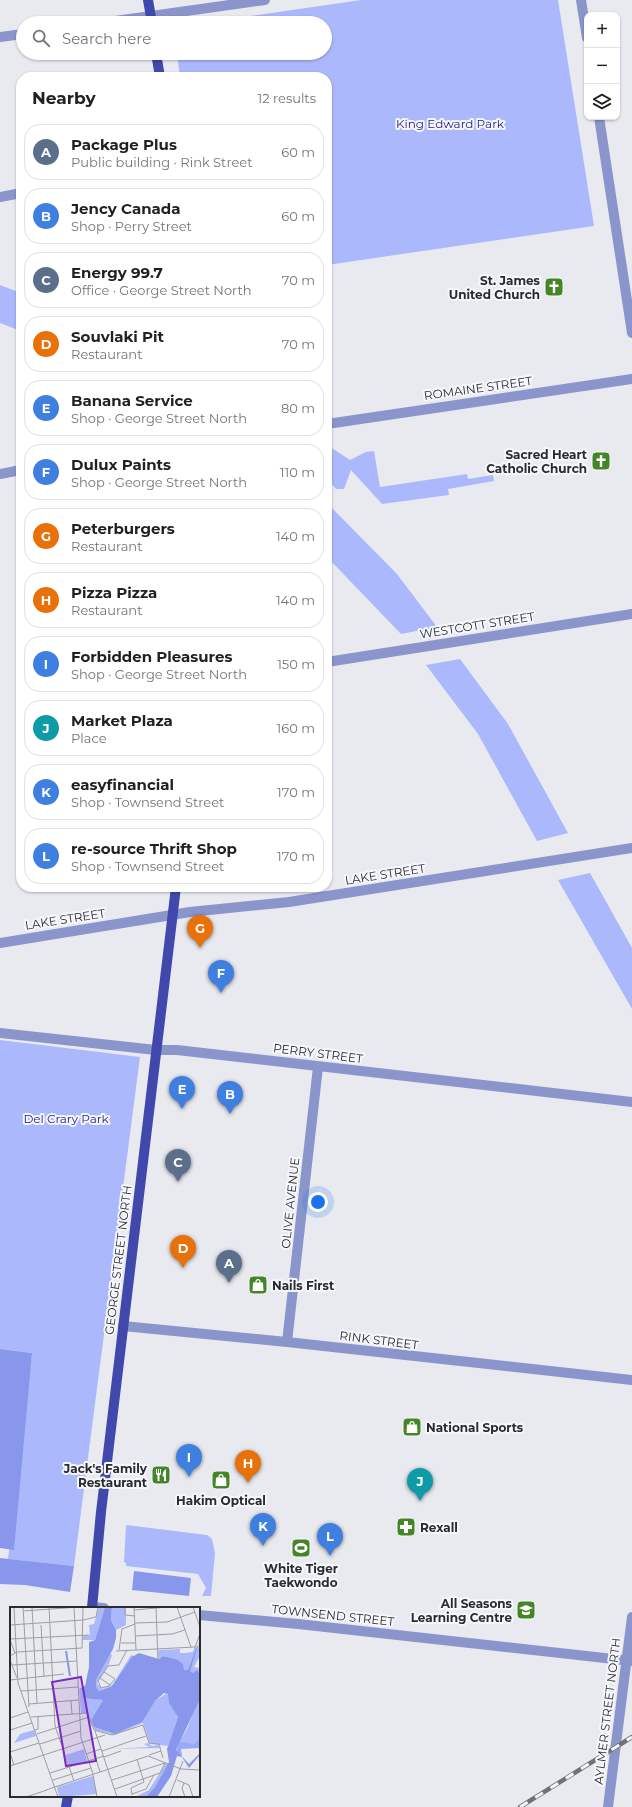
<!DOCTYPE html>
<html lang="en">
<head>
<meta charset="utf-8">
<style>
	:root { --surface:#fff; --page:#f2f2f2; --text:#202124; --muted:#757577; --line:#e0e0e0; --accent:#111827 }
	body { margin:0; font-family:Montserrat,sans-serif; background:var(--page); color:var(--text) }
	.controls { position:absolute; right:12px; top:12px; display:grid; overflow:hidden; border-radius:8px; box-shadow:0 1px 3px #0004 }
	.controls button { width:36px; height:36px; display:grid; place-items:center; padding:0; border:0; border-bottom:1px solid var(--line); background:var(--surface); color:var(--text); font:20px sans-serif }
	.you { position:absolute; left:318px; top:1202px; width:14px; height:14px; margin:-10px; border:3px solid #fff; border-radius:50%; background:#1a73e8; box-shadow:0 0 0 6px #1a73e833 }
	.badge { display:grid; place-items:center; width:26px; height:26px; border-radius:50%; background:var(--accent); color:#fff; font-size:13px; font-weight:700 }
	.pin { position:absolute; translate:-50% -33px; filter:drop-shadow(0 1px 2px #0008) }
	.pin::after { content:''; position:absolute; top:21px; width:14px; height:12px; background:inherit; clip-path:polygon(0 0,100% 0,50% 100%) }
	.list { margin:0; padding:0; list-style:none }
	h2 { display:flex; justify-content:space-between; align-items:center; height:52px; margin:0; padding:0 16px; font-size:17px }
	h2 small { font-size:13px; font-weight:400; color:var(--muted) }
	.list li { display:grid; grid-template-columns:26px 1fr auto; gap:12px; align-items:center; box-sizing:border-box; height:56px; margin:0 8px 8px; padding:0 8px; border:1px solid var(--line); border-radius:16px }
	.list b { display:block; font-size:15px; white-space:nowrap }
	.list p { margin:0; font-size:13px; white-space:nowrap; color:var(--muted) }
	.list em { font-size:13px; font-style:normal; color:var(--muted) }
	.icon { flex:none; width:22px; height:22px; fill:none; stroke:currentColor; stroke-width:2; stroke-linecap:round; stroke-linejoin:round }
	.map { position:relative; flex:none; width:632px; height:1807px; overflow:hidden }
	.search { position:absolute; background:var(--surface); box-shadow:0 1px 3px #0004; left:16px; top:16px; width:316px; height:44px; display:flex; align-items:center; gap:10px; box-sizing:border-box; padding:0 14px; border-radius:22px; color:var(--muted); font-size:15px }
	.panel { position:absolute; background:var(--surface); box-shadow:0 1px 3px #0004; left:16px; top:72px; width:316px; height:820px; border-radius:16px }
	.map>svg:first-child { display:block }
	.green { fill:#abb9fc }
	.water { fill:#8897eb }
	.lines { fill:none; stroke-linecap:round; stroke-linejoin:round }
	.minor { stroke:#8a95cc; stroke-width:10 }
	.major { stroke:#4148ab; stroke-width:10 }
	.rail-casing { stroke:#717276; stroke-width:4.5 }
	.rail { stroke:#f6f7fd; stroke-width:3; stroke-dasharray:9; stroke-linecap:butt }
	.labels { text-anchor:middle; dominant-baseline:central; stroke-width:4; stroke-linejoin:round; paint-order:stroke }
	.park-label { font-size:12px; fill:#252282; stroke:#f6f7fd }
	.poi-label { font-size:12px; font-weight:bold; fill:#2a2b2d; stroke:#f6f7fd; text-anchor:end }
	.street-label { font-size:12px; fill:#2a2b2d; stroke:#f6f7fd }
	.inset-river { fill:none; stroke:#8897eb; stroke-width:2 }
	.inset-road { fill:none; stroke:#9d9ea2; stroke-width:1 }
	.view { fill:#7b2cbf; fill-opacity:0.15; stroke:#7b2cbf; stroke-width:2 }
	.inset-edge { fill:none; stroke:#2a2b2d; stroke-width:2 }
</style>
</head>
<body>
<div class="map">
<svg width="632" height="1807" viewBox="0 0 632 1807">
	<rect width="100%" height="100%" fill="#e9eaf0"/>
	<g class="green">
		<path d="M361 0H558L594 226 327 265V77H180L177 53H325V23H203Z"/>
		<path d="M0 285 21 293V331L0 323Z"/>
		<path d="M327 445 350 460 366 452 374 451 380 487 467 474 468 479 493 475 494 481 448 489 449 495 382 504 351 470 344 489H336L327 478Z"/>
		<path d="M327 503 397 574 437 627 401 634 327 557Z"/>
		<path d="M460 659 508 724 568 833 537 841 478 734 426 665Z"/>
		<path d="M590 873 632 948V1009L558 880Z"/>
		<path d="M0 1040 140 1057 74 1566 8 1559 32 1353 0 1349Z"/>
		<path d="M126 1525 207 1535 212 1539 215 1553 211 1596H202L206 1588 198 1574 126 1566V1563L124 1562Z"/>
	</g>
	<g class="water">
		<path d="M0 1349 32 1353 14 1550 0 1548Z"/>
		<path d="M0 1558 74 1566 70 1592 25 1585 0 1584Z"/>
		<path d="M134 1571 191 1578 189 1596 132 1590Z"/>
	</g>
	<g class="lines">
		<g class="minor">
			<path d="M581 0 587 38"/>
			<path d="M101 23 265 0"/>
			<path d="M0 37 23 34"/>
			<path d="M599 117 632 333"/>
			<path d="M0 197 21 193"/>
			<path d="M327 424 632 379"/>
			<path d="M0 474 21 470"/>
			<path d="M327 662 632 614"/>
			<path d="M0 943 190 912 289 902 632 848"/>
			<path d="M0 1033 156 1050H177L632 1102"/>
			<path d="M123 1326 287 1342 632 1380"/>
			<path d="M287 1342 318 1067"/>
			<path d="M92 1607 104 1608"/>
			<path d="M199 1615 298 1624 632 1661"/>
			<path d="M608 1807 632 1617"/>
		</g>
		<g class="major">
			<path d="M148 0 152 23"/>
			<path d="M156 53 160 77"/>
			<path d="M92 1608 101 1512 176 887"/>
			<path d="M66 1807 68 1796"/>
		</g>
		<defs>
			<path id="rail" d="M520 1807 632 1737"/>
		</defs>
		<use href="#rail" class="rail-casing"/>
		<use href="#rail" class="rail"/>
	</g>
	<defs>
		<symbol id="church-square" viewBox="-11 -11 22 22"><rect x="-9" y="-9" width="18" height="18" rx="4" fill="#458527" stroke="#f6f7fd"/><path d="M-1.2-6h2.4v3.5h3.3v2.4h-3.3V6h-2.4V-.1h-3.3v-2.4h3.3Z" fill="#fff"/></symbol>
		<symbol id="shop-square" viewBox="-11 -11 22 22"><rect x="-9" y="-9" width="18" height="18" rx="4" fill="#458527" stroke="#f6f7fd"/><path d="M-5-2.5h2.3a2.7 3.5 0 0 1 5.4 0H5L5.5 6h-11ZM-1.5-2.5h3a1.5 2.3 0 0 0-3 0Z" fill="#fff"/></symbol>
		<symbol id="restaurant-square" viewBox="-11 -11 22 22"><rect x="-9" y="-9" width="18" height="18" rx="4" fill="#458527" stroke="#f6f7fd"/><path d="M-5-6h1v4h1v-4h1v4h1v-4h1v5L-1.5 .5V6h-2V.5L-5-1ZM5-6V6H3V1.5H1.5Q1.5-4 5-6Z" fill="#fff"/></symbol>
		<symbol id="pharmacy-square" viewBox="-11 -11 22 22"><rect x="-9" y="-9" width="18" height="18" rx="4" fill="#458527" stroke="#f6f7fd"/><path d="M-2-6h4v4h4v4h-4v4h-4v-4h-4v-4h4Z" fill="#fff"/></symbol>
		<symbol id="stadium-square" viewBox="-11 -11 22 22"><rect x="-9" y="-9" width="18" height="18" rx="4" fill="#458527" stroke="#f6f7fd"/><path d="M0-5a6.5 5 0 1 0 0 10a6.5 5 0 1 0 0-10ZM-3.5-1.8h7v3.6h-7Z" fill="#fff"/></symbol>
		<symbol id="school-square" viewBox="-11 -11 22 22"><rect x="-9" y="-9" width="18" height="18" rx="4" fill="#458527" stroke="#f6f7fd"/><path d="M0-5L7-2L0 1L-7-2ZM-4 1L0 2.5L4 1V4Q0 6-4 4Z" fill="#fff"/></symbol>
	</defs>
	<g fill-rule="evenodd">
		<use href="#church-square" x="543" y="276" width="22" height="22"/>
		<use href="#church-square" x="590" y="450" width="22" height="22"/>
		<use href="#shop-square" x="247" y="1274" width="22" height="22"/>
		<use href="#shop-square" x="401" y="1416" width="22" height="22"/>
		<use href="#restaurant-square" x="150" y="1464" width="22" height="22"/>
		<use href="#shop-square" x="210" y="1469" width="22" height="22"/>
		<use href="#pharmacy-square" x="395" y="1516" width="22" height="22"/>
		<use href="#stadium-square" x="290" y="1537" width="22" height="22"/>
		<use href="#school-square" x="515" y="1599" width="22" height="22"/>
	</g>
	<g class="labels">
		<g class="park-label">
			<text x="450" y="123">King Edward Park</text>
			<text x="66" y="1118">Del Crary Park</text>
		</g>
		<g class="poi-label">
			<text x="540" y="280">St. James<tspan x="540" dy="14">United Church</tspan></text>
			<text x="587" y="454">Sacred Heart<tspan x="587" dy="14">Catholic Church</tspan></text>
			<text x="272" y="1285" text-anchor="start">Nails First</text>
			<text x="426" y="1427" text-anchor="start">National Sports</text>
			<text x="147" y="1468">Jack's Family<tspan x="147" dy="14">Restaurant</tspan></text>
			<text x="221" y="1500" text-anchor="middle">Hakim Optical</text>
			<text x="420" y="1527" text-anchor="start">Rexall</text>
			<text x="301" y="1568" text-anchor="middle">White Tiger<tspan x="301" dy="14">Taekwondo</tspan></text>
			<text x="512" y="1603">All Seasons<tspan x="512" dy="14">Learning Centre</tspan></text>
		</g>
		<g class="street-label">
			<text transform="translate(478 388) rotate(-8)">ROMAINE STREET</text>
			<text transform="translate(477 625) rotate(-9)">WESTCOTT STREET</text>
			<text transform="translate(385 874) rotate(-9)">LAKE STREET</text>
			<text transform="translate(65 919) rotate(-9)">LAKE STREET</text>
			<text transform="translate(318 1053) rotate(7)">PERRY STREET</text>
			<text transform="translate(290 1203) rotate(-84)">OLIVE AVENUE</text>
			<text transform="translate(118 1260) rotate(-83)">GEORGE STREET NORTH</text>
			<text transform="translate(379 1340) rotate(7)">RINK STREET</text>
			<text transform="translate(333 1615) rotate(6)">TOWNSEND STREET</text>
			<text transform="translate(607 1711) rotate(-83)">AYLMER STREET NORTH</text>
		</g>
	</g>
	<g transform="translate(10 1607)">
		<rect width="190" height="190" fill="#e9eaf0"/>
		<path d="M89 0H95L85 33H73L72 29 80 28 79 18 84 17ZM102 0H116V18L106 23 101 13ZM184 41H190V49L184 60 190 61V67L188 64 183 66 174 63 166 52 153 49 149 52 148 47 149 43 170 42V46H175L183 45ZM100 47 102 48 99 57 87 76 92 82 103 77 121 48 124 49 105 77 89 84 86 80V73ZM69 82H73L77 91 93 93 81 113 84 120 105 127 128 117 145 94 157 86 168 110 158 139 140 137 133 116 105 128 85 123 80 117 79 106H71ZM190 89V139H167L177 122ZM24 123 26 129 4 136 10 127ZM138 136 142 139 148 138 150 141 99 142 139 140 134 137ZM74 142 77 154 60 159 56 148ZM156 156 158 157 145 180 137 190H125L139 183ZM83 169 87 187 49 190 47 180Z" fill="#abb9fc"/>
		<path d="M190 130V141L171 142 172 149 166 145 169 135 185 137Z" fill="#99a8fd"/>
		<path d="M95 0H102L101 13 106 23V31L103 42 86 73V80L89 84 102 79 122 50 129 46 149 52 153 49 166 52 173 57 174 63H178L190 32 180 64 183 66 187 63 190 67V92L166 143 179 157 190 146V148L179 161 172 150 167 149 161 169 147 190H136L145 180 159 155 157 142 168 110 159 96 158 87 154 86 145 94 132 115 105 127 84 120 81 113 93 93 73 91 72 82H69L75 79 79 60V35L85 33Z" fill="#8897eb"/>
		<path class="inset-river" d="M56 44 60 69"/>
		<path class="inset-road" d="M4 0 8 76 48 190M13 0 19 100M22 0 27 96M39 0 45 119 64 174M64 0 71 131 83 167M115 0V8L125 9M124 0 126 43M146 0 148 54M167 0 181 40M183 0 190 20M124 3 158 0M13 4 70 0M73 13 86 10 88 0M125 16 157 15 185 5M0 18 73 13M31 18 34 69M190 27 185 40H190M125 29 162 27 175 23M0 32 79 28M0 33 5 46M111 36H125M109 43 112 22 125 17M106 44 185 40M0 49 7 45 72 41 73 0M0 53 7 71M2 58 67 54M94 65 105 72 99 79 91 81 88 74 98 59 109 58 117 43M90 71 100 78M0 73 54 67M11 84 68 80M61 94 62 107M19 97 69 93M21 110 78 106 84 123 102 128 133 118 139 136 149 137 153 151M0 111 18 105M0 123 22 116M25 123 28 122V109M85 124 107 190M27 127 79 110M30 137 71 124M92 144 136 129M0 145 29 136M0 146 4 158M76 147 91 142M139 148 151 144M94 150 111 144M86 152 90 165M0 159 95 128M40 166 94 149M83 168 87 190M43 173 81 161M102 173 155 156 150 166 105 182M167 173 179 178 183 190M174 176 172 181 175 190M36 183 138 149 171 162 190 163M122 187 136 182 144 168M122 188 121 181 134 175 127 152M16 190 37 183M159 190 173 154"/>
		<path class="view" d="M71 70 86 154 56 159 42 75Z"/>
		<rect width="190" height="190" class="inset-edge"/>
	</g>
</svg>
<div class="controls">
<button>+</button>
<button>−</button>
<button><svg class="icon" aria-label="layers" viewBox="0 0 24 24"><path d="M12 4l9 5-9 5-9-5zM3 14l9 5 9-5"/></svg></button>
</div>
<div class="you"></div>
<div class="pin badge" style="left:229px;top:1283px;background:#5c6f8a">A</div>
<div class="pin badge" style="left:230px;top:1114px;background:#3f7fe0">B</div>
<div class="pin badge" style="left:178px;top:1182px;background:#5c6f8a">C</div>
<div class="pin badge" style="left:183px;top:1268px;background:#e8710a">D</div>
<div class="pin badge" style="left:182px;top:1109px;background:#3f7fe0">E</div>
<div class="pin badge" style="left:221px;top:993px;background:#3f7fe0">F</div>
<div class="pin badge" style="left:200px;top:948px;background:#e8710a">G</div>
<div class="pin badge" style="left:248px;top:1483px;background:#e8710a">H</div>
<div class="pin badge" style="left:189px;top:1477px;background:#3f7fe0">I</div>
<div class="pin badge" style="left:420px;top:1501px;background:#0f9aa8">J</div>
<div class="pin badge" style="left:263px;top:1546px;background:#3f7fe0">K</div>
<div class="pin badge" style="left:330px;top:1556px;background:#3f7fe0">L</div>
<div class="search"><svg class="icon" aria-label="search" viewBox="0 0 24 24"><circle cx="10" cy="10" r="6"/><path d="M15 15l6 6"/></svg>Search here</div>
<section class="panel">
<h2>Nearby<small>12 results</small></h2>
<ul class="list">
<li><span class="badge" style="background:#5c6f8a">A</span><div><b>Package Plus</b><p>Public building · Rink Street</p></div><em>60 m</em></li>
<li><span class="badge" style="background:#3f7fe0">B</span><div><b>Jency Canada</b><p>Shop · Perry Street</p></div><em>60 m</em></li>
<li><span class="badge" style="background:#5c6f8a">C</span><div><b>Energy 99.7</b><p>Office · George Street North</p></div><em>70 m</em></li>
<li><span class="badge" style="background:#e8710a">D</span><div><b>Souvlaki Pit</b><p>Restaurant</p></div><em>70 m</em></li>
<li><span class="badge" style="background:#3f7fe0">E</span><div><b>Banana Service</b><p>Shop · George Street North</p></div><em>80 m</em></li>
<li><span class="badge" style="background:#3f7fe0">F</span><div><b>Dulux Paints</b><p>Shop · George Street North</p></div><em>110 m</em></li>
<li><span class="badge" style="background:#e8710a">G</span><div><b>Peterburgers</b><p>Restaurant</p></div><em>140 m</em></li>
<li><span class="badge" style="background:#e8710a">H</span><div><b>Pizza Pizza</b><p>Restaurant</p></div><em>140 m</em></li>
<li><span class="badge" style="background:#3f7fe0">I</span><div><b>Forbidden Pleasures</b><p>Shop · George Street North</p></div><em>150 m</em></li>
<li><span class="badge" style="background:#0f9aa8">J</span><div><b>Market Plaza</b><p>Place</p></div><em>160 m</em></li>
<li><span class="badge" style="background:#3f7fe0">K</span><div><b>easyfinancial</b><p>Shop · Townsend Street</p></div><em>170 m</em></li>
<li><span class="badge" style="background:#3f7fe0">L</span><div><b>re-source Thrift Shop</b><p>Shop · Townsend Street</p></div><em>170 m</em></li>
</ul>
</section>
</div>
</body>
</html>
